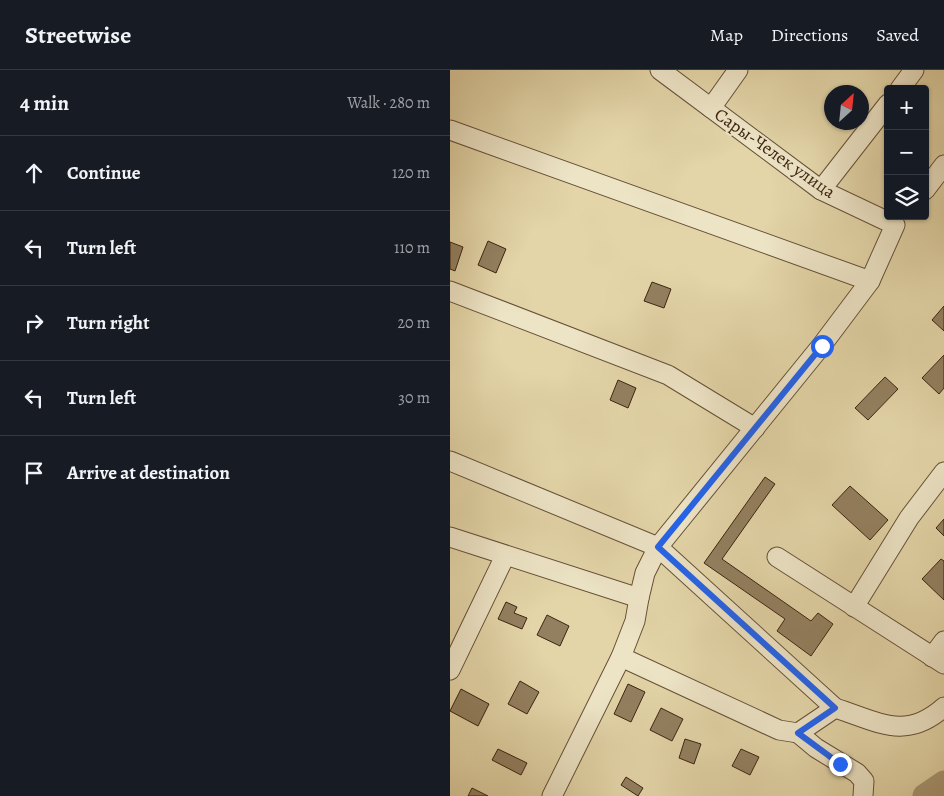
<!DOCTYPE html>
<html lang="en">
<head>
<meta charset="utf-8">
<style>
	:root { --surface:#171b24; --page:#20242c; --text:#f1f3f6; --muted:#9ea1a6; --line:#363941 }
	body { margin:0; font-family:Alegreya,serif; background:var(--page); color:var(--text) }
	.controls { position:absolute; right:15px; top:15px; display:grid; overflow:hidden; border-radius:5px; box-shadow:0 1px 4px #0004 }
	.controls button { width:45px; height:45px; display:grid; place-items:center; padding:0; border:0; border-bottom:1px solid var(--line); background:var(--surface); color:var(--text); font:25px sans-serif }
	.compass { position:absolute; left:374px; top:15px; width:45px; height:45px; border-radius:50%; background:var(--surface); box-shadow:0 1px 4px #0004; rotate:27deg }
	.stop { position:absolute; width:15px; height:15px; margin:-11px; border:4px solid #2563eb; border-radius:50%; background:#fff }
	.stop.end { background:#2563eb; border-color:#fff; box-shadow:0 1px 5px #0008 }
	.list { margin:0; padding:0; list-style:none }
	h2 { display:flex; justify-content:space-between; align-items:center; height:65px; margin:0; padding:0 20px; font-size:21px }
	h2 small { font-size:16px; font-weight:400; color:var(--muted) }
	.list li { display:grid; grid-template-columns:32px 1fr auto; gap:15px; align-items:center; box-sizing:border-box; height:75px; padding:0 20px; border-top:1px solid var(--line) }
	.list b { display:block; font-size:19px; white-space:nowrap }
	.list em { font-size:16px; font-style:normal; color:var(--muted) }
	.icon { flex:none; width:28px; height:28px; fill:none; stroke:currentColor; stroke-width:2; stroke-linecap:round; stroke-linejoin:round }
	.map { position:relative; flex:none; width:494px; height:726px; overflow:hidden }
	header { display:flex; align-items:center; gap:30px; box-sizing:border-box; height:70px; padding:0 25px; background:var(--surface); border-bottom:1px solid var(--line) }
	header strong { font-size:24px }
	nav { display:flex; gap:28px; margin-inline-start:auto; font-size:18px }
	main { display:flex }
	aside { flex:1; background:var(--surface) }
	.map>svg:first-child { display:block }
	.lines { fill:none; stroke-linecap:round; stroke-linejoin:round }
	.river { stroke:#aa9975; stroke-width:25 }
	.building { fill:#938060; stroke:#3c2411 }
	.minor-casing { stroke:#665037; stroke-width:21 }
	.minor { stroke:#ede4c6; stroke-width:19 }
	.route { stroke:#2563eb; stroke-width:6 }
	.labels { text-anchor:middle; dominant-baseline:central; stroke-width:4; stroke-linejoin:round; paint-order:stroke }
	.street-label { font-size:18px; fill:#3c2411; stroke:#ede4c6 }
</style>
</head>
<body>
<header>
<strong>Streetwise</strong>
<nav><a>Map</a><a>Directions</a><a>Saved</a></nav>
</header>
<main>
<aside>
<h2>4 min<small>Walk · 280 m</small></h2>
<ul class="list">
<li><svg class="icon" aria-label="ahead" viewBox="0 0 24 24"><path d="M12 20V5M6 11l6-6 6 6"/></svg><div><b>Continue</b></div><em>120 m</em></li>
<li><svg class="icon" aria-label="left" viewBox="0 0 24 24"><path d="M17 20v-9H6M10 6l-5 5 5 5"/></svg><div><b>Turn left</b></div><em>110 m</em></li>
<li><svg class="icon" aria-label="right" viewBox="0 0 24 24"><path d="M7 20v-9h11M14 6l5 5-5 5"/></svg><div><b>Turn right</b></div><em>20 m</em></li>
<li><svg class="icon" aria-label="left" viewBox="0 0 24 24"><path d="M17 20v-9H6M10 6l-5 5 5 5"/></svg><div><b>Turn left</b></div><em>30 m</em></li>
<li><svg class="icon" aria-label="arrive" viewBox="0 0 24 24"><path d="M6 21V4h12l-3 4 3 4H6"/></svg><div><b>Arrive at destination</b></div></li>
</ul>
</aside>
<div class="map">
<svg width="494" height="726" viewBox="0 0 494 726">
	<rect width="100%" height="100%" fill="#e3d5a8"/>
	<filter id="stains"><feTurbulence type="fractalNoise" baseFrequency=".004" numOctaves="4"/><feColorMatrix values="0 0 0 0 .2 0 0 0 0 .09 0 0 0 0 .02 0 0 0 .5 -.17"/></filter>
	<radialGradient id="worn" r=".72"><stop offset=".6" stop-color="#630" stop-opacity="0"/><stop offset="1" stop-color="#630" stop-opacity=".3"/></radialGradient>
	<g class="lines">
		<path class="river" d="M475 726 494 713"/>
	</g>
	<g class="building">
		<path d="M38 171 56 179 46 203 28 195Z"/>
		<path d="M0 172 13 177 5 201 0 199Z"/>
		<path d="M202 212 221 219 214 238 194 231Z"/>
		<path d="M494 236V261L482 250Z"/>
		<path d="M494 285V318L489 324 472 308Z"/>
		<path d="M435 307 448 319 418 350 405 338Z"/>
		<path d="M168 310 186 318 178 338 160 330Z"/>
		<path d="M315 407 325 414 272 489 361 551 368 543 383 554 361 586 327 561 335 549 254 493Z"/>
		<path d="M400 416 438 450 420 470 382 435Z"/>
		<path d="M494 449V466L486 458Z"/>
		<path d="M491 489 494 491V530L472 509Z"/>
		<path d="M56 532 67 537 64 543 77 548 72 559 48 549Z"/>
		<path d="M97 545 119 556 110 576 87 565Z"/>
		<path d="M70 611 89 622 77 644 58 634Z"/>
		<path d="M178 614 195 622 181 652 164 644Z"/>
		<path d="M11 619 39 634 28 656 0 641Z"/>
		<path d="M211 638 233 649 222 671 200 660Z"/>
		<path d="M235 669 251 674 244 694 229 688Z"/>
		<path d="M48 679 77 693 71 705 42 690Z"/>
		<path d="M291 679 309 687 300 705 282 696Z"/>
		<path d="M176 707 193 718 188 726 171 715Z"/>
		<path d="M22 718 38 726H18Z"/>
	</g>
	<g class="lines">
		<defs>
			<g id="minor">
				<path d="M450 19 464 0"/>
				<path d="M261 38 288 0"/>
				<path d="M0 60 420 211"/>
				<path d="M371 120 438 34"/>
				<path d="M475 120 494 95"/>
				<path d="M0 221 218 305 305 358"/>
				<path d="M0 391 208 477 385 638"/>
				<path d="M0 467 189 528 185 551 171 587 329 660 348 663 385 638C427 651 455 672 494 637"/>
				<path d="M327 487 494 594"/>
				<path d="M189 528 195 503 208 477 372 275 420 211 445 155 371 120 210 0"/>
				<path d="M404 537 459 448 494 402"/>
				<path d="M482 587 494 571"/>
				<path d="M0 600 55 486"/>
				<path d="M348 663 366 678 407 703 414 711 413 726"/>
				<path d="M102 726 171 587"/>
			</g>
		</defs>
		<use href="#minor" class="minor-casing"/>
		<use href="#minor" class="minor"/>
	</g>
	<g class="lines">
		<path class="route" d="M372 276 208 477 385 638 348 663 390 694"/>
	</g>
	<g class="labels">
		<g class="street-label">
			<text transform="translate(325 83) rotate(35)">Сары-Челек улица</text>
		</g>
	</g>
	<rect width="100%" height="100%" filter="url(#stains)"/>
	<rect width="100%" height="100%" fill="url(#worn)"/>
</svg>
<div class="controls">
<button>+</button>
<button>−</button>
<button><svg class="icon" aria-label="layers" viewBox="0 0 24 24"><path d="M12 4l9 5-9 5-9-5zM3 14l9 5 9-5"/></svg></button>
</div>
<svg class="compass" viewBox="-18 -18 36 36"><path d="M0-13l5 13h-10z" fill="#e53935"/><path d="M0 13l5-13h-10z" fill="#9ea1a6"/></svg>
<div class="stop" style="left:372px;top:276px"></div>
<div class="stop end" style="left:390px;top:694px"></div>
</div>
</main>
</body>
</html>
